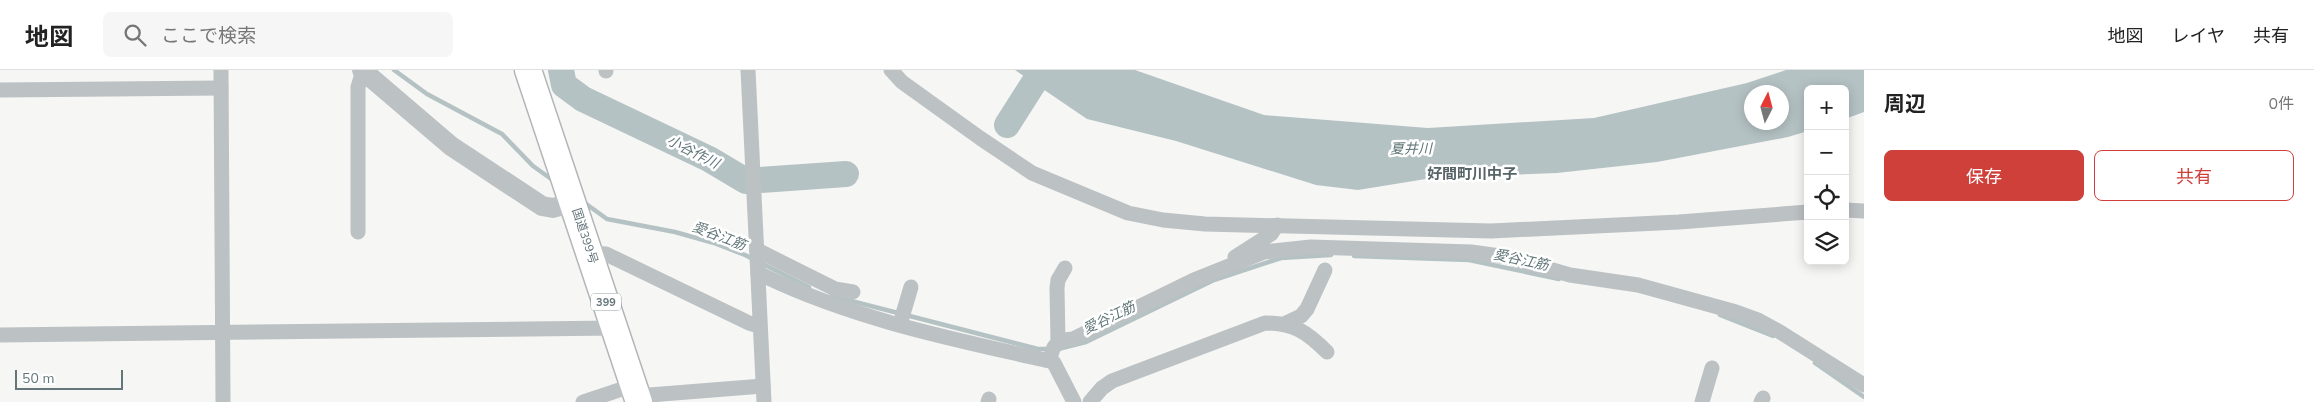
<!DOCTYPE html>
<html lang="ja">
<head>
<meta charset="utf-8">
<style>
	:root { --surface:#fff; --page:#f6f6f6; --text:#222; --muted:#767676; --line:#e0e0e0; --accent:#cf403b }
	body { margin:0; font-family:"Nunito Sans","Noto Sans JP",sans-serif; background:var(--page); color:var(--text) }
	.controls { position:absolute; right:15px; top:15px; display:grid; overflow:hidden; border-radius:8px; box-shadow:0 2px 12px #0003 }
	.controls button { width:45px; height:45px; display:grid; place-items:center; padding:0; border:0; border-bottom:1px solid var(--line); background:var(--surface); color:var(--text); font:25px sans-serif }
	.compass { position:absolute; left:1744px; top:15px; width:45px; height:45px; border-radius:50%; background:var(--surface); box-shadow:0 2px 12px #0003; rotate:6deg }
	.scale { position:absolute; left:15px; bottom:12px; width:108px; box-sizing:border-box; padding-left:5px; border:2px solid #65767b; border-top:0; font-size:14px; line-height:18px; white-space:nowrap; color:#65767b; -webkit-text-stroke:4px #fff; paint-order:stroke }
	.list { margin:0; padding:0; list-style:none }
	h2 { display:flex; justify-content:space-between; align-items:center; height:65px; margin:0; padding:0 20px; font-size:21px }
	h2 small { font-size:16px; font-weight:400; color:var(--muted) }
	.actions { display:flex; gap:10px; padding:15px 20px }
	.actions a { flex:1; padding:11px 0; border:1px solid var(--accent); border-radius:8px; text-align:center; font-size:18px; color:var(--accent) }
	.actions .main { background:var(--accent); color:#fff }
	.icon { flex:none; width:28px; height:28px; fill:none; stroke:currentColor; stroke-width:2; stroke-linecap:round; stroke-linejoin:round }
	.map { position:relative; flex:none; width:1864px; height:332px; overflow:hidden }
	header { display:flex; align-items:center; gap:30px; box-sizing:border-box; height:70px; padding:0 25px; background:var(--surface); border-bottom:1px solid var(--line) }
	header strong { font-size:24px }
	nav { display:flex; gap:28px; margin-inline-start:auto; font-size:18px }
	.search { width:350px; height:45px; background:var(--page); display:flex; align-items:center; gap:12px; box-sizing:border-box; padding:0 18px; border-radius:8px; color:var(--muted); font-size:19px }
	main { display:flex }
	aside { flex:1; background:var(--surface) }
	.map>svg:first-child { display:block }
	.water { fill:#b5c2c4; fill-rule:evenodd }
	.lines { fill:none; stroke-linecap:round; stroke-linejoin:round }
	.stream { stroke:#b5c2c4; stroke-width:4.5 }
	.river { stroke:#b5c2c4; stroke-width:26 }
	.trunk-casing { stroke:#b2b6b8; stroke-width:29 }
	.minor { stroke:#bcc1c3; stroke-width:15 }
	.tertiary { stroke:#bcc1c3; stroke-width:20 }
	.trunk { stroke:#fff; stroke-width:26 }
	.labels { text-anchor:middle; dominant-baseline:central; stroke-width:5; stroke-linejoin:round; paint-order:stroke }
	.shield { fill:#fff; stroke:#939fa3; stroke-width:1 }
	.shield-label { font-size:11px; font-weight:bold; fill:#65767b }
	.street-label { font-size:12px; fill:#65767b; stroke:#fff }
	.water-label { font-size:14px; font-style:italic; fill:#607577; stroke:#fff }
	.quarter-label { font-size:15px; font-weight:bold; fill:#566367; stroke:#fff }
</style>
</head>
<body>
<header>
<strong>地図</strong>
<div class="search"><svg class="icon" aria-label="search" viewBox="0 0 24 24"><circle cx="10" cy="10" r="6"/><path d="M15 15l6 6"/></svg>ここで検索</div>
<nav><a>地図</a><a>レイヤ</a><a>共有</a></nav>
</header>
<main>
<div class="map">
<svg width="1864" height="332" viewBox="0 0 1864 332">
	<rect width="100%" height="100%" fill="#f6f6f4"/>
	<path class="water" d="M1015 0H1135L1264 45 1428 58 1594 48 1747 13 1786 0H1864V42L1845 49V19H1808V61L1788 67 1657 92 1557 103 1432 108 1358 120 1316 115 1176 71 1087 49ZM1782 22V52H1752V22Z"/>
	<g class="lines">
		<g class="stream">
			<path d="M394 0 427 24 502 64 533 96 554 111"/>
			<path d="M582 131 607 149 675 162 714 173 745 185 809 217"/>
			<path d="M1354 186 1469 190 1559 209"/>
			<path d="M832 226 1038 279H1050"/>
			<path d="M1720 245 1773 266"/>
			<path d="M1058 279 1086 272 1214 210 1281 188 1331 185"/>
			<path d="M1815 293 1864 327"/>
		</g>
		<g class="river">
			<path d="M561 0 564 15 583 29 709 89 746 111 846 104"/>
			<path d="M1007 55 1042 0"/>
		</g>
		<defs>
			<path id="trunk" d="M528 0 639 332"/>
		</defs>
		<use href="#trunk" class="trunk-casing"/>
		<g class="minor">
			<path d="M221 0 223 332"/>
			<path d="M606 0V1"/>
			<path d="M748 0 764 332"/>
			<path d="M891 0 902 12 980 68 1032 103 1128 143 1163 150 1205 154 1491 161 1679 152 1808 142"/>
			<path d="M0 20 221 18"/>
			<path d="M1845 140 1864 141"/>
			<path d="M358 162V17L363 1"/>
			<path d="M757 180 835 219 853 222"/>
			<path d="M590 183 606 184 749 253 759 256"/>
			<path d="M1235 187 1271 164 1277 155"/>
			<path d="M758 203C849 248 951 269 1050 291L1054 293 1074 332"/>
			<path d="M900 254 911 217"/>
			<path d="M1284 254 1301 246 1307 239 1325 200"/>
			<path d="M0 265 615 258"/>
			<path d="M1058 271 1057 218 1058 210 1065 198"/>
			<path d="M1050 291C1052 275 1057 270 1073 269L1194 210 1264 182 1311 177 1471 182 1507 187 1570 205 1638 215 1736 242 1758 250 1780 262 1864 315"/>
			<path d="M637 326 763 316"/>
			<path d="M583 332 634 315"/>
			<path d="M988 332 989 329"/>
			<path d="M1090 332 1102 318 1112 311 1265 253C1294 253 1307 262 1327 282"/>
			<path d="M1702 332 1712 298"/>
			<path d="M1761 332 1763 328"/>
		</g>
		<path class="tertiary" d="M362 0 451 76 542 136 553 138 574 132"/>
		<use href="#trunk" class="trunk"/>
	</g>
	<g class="labels">
		<rect class="shield" x="591" y="223.5" width="30" height="17" rx="4"/>
		<g class="shield-label">
			<text x="606" y="232">399</text>
		</g>
		<g class="street-label">
			<text transform="translate(585 166) rotate(72)">国道399号</text>
		</g>
		<g class="water-label">
			<text transform="translate(1411 79) rotate(-1)">夏井川</text>
			<text transform="translate(693 82) rotate(27)">小谷作川</text>
			<text transform="translate(719 166) rotate(21)">愛谷江筋</text>
			<text transform="translate(1521 190) rotate(12)">愛谷江筋</text>
			<text transform="translate(1109 248) rotate(-26)">愛谷江筋</text>
		</g>
		<g class="quarter-label">
			<text x="1472" y="104">好間町川中子</text>
		</g>
	</g>
</svg>
<div class="controls">
<button>+</button>
<button>−</button>
<button><svg class="icon" aria-label="locate" viewBox="0 0 24 24"><circle cx="12" cy="12" r="6"/><path d="M12 2v4M12 18v4M2 12h4M18 12h4"/></svg></button>
<button><svg class="icon" aria-label="layers" viewBox="0 0 24 24"><path d="M12 4l9 5-9 5-9-5zM3 14l9 5 9-5"/></svg></button>
</div>
<svg class="compass" viewBox="-18 -18 36 36"><path d="M0-13l5 13h-10z" fill="#e53935"/><path d="M0 13l5-13h-10z" fill="#767676"/></svg>
<div class="scale">50 m</div>
</div>
<aside>
<h2>周辺<small>0件</small></h2>
<ul class="list">
</ul>
<div class="actions"><a class="main">保存</a><a>共有</a></div>
</aside>
</main>
</body>
</html>
